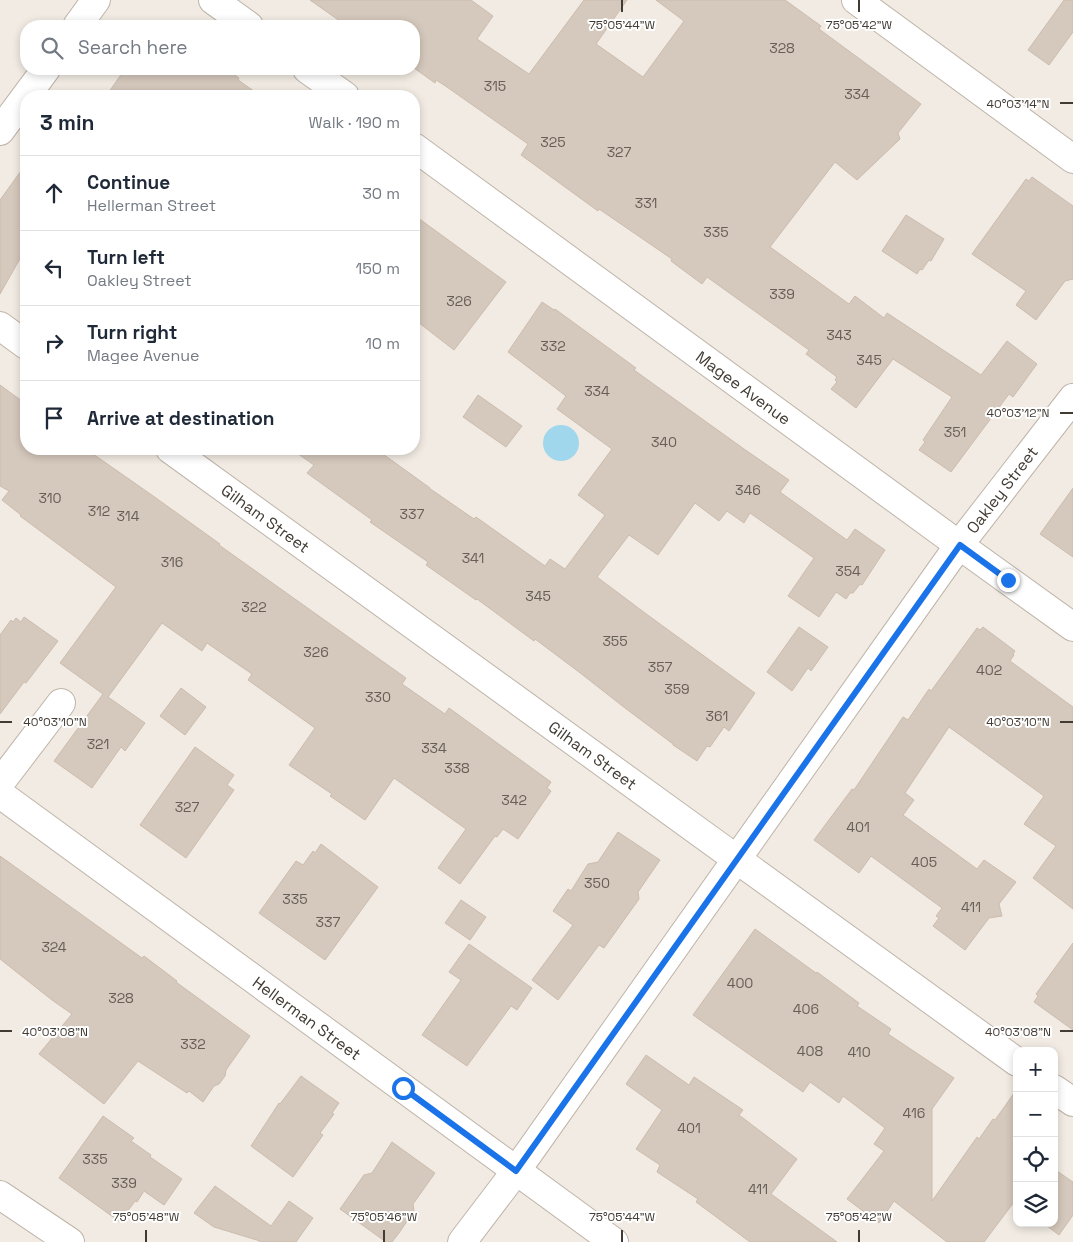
<!DOCTYPE html>
<html lang="en">
<head>
<meta charset="utf-8">
<style>
	:root { --surface:#fff; --page:#f6f6f7; --text:#1f2937; --muted:#747a83; --line:#e0e1e3 }
	body { margin:0; font-family:"Space Grotesk",sans-serif; background:var(--page); color:var(--text) }
	.controls { position:absolute; right:15px; bottom:15px; display:grid; overflow:hidden; border-radius:10px; box-shadow:0 2px 8px #0003 }
	.controls button { width:45px; height:45px; display:grid; place-items:center; padding:0; border:0; border-bottom:1px solid var(--line); background:var(--surface); color:var(--text); font:25px sans-serif }
	.stop { position:absolute; width:15px; height:15px; margin:-11px; border:4px solid #1a73e8; border-radius:50%; background:#fff }
	.stop.end { background:#1a73e8; border-color:#fff; box-shadow:0 1px 5px #0008 }
	.list { margin:0; padding:0; list-style:none }
	h2 { display:flex; justify-content:space-between; align-items:center; height:65px; margin:0; padding:0 20px; font-size:21px }
	h2 small { font-size:16px; font-weight:400; color:var(--muted) }
	.list li { display:grid; grid-template-columns:32px 1fr auto; gap:15px; align-items:center; box-sizing:border-box; height:75px; padding:0 20px; border-top:1px solid var(--line) }
	.list b { display:block; font-size:19px; white-space:nowrap }
	.list p { margin:0; font-size:16px; white-space:nowrap; color:var(--muted) }
	.list em { font-size:16px; font-style:normal; color:var(--muted) }
	.icon { flex:none; width:28px; height:28px; fill:none; stroke:currentColor; stroke-width:2; stroke-linecap:round; stroke-linejoin:round }
	.map { position:relative; flex:none; width:1073px; height:1242px; overflow:hidden }
	.search { position:absolute; background:var(--surface); box-shadow:0 2px 8px #0003; left:20px; top:20px; width:400px; height:55px; display:flex; align-items:center; gap:12px; box-sizing:border-box; padding:0 18px; border-radius:20px; color:var(--muted); font-size:19px }
	.panel { position:absolute; background:var(--surface); box-shadow:0 2px 8px #0003; left:20px; top:90px; width:400px; height:365px; border-radius:20px }
	.map>svg:first-child { display:block }
	.water { fill:#a1d7ec }
	.building { fill:#d5c8bc; stroke:#ccbcad }
	.lines { fill:none; stroke-linecap:round; stroke-linejoin:round }
	.minor-casing { stroke:#bfb4a9; stroke-width:30 }
	.minor { stroke:#fff; stroke-width:28 }
	.route { stroke:#1a73e8; stroke-width:6 }
	.ticks { fill:none; stroke:#423b34; stroke-width:2 }
	.labels { text-anchor:middle; dominant-baseline:central; stroke-width:4; stroke-linejoin:round; paint-order:stroke }
	.number-label { font-size:14px; fill:#675e56 }
	.street-label { font-size:16px; fill:#423b34; stroke:#fff }
	.ticks-label { font-size:12px; text-anchor:middle; fill:#423b34; stroke:#fff; stroke-width:4; stroke-linejoin:round; paint-order:stroke }
</style>
</head>
<body>
<div class="map">
<svg width="1073" height="1242" viewBox="0 0 1073 1242">
	<rect width="100%" height="100%" fill="#f1ebe3"/>
	<circle class="water" cx="561" cy="443" r="18"/>
	<g class="building">
		<path d="M310 0H471L493 16 477 39 529 74 584 0H627L596 44 643 77 684 21 656 0H785L821 26 819 29 921 104 898 133 900 139 857 180 835 162 770 247 849 304 855 296 884 318 887 313 981 375 1007 341 1037 364 1013 397 1009 394 951 472 919 450 925 442 923 440 952 397 893 359 856 408 831 389 837 382 835 380 837 377 806 354 809 350 707 277 702 284 671 261 672 259 599 209 598 211 521 155 528 144 444 85 436 80 435 83 414 68V26H347Z"/>
		<path d="M1064 0H1073V32L1049 65 1028 50Z"/>
		<path d="M125 69H226L239 78 238 80 261 96H106Z"/>
		<path d="M26 164V248L0 294V200Z"/>
		<path d="M1032 177 1073 206V279L1065 281 1036 320 1016 305 1026 291 972 254 1026 179 1029 181Z"/>
		<path d="M414 215 506 282 454 350 414 319Z"/>
		<path d="M906 215 944 239 931 261 929 260 922 270 920 269 917 274 882 251Z"/>
		<path d="M542 302 554 310 555 309 636 368 634 370 744 449 789 480 780 492 847 540 855 529 885 550 862 585 860 584 853 593H850L846 599 836 592 819 617 788 596 814 558 750 513 744 523 727 511 719 521 695 503 658 555 629 535 597 577 649 616 755 693 729 731 724 727 710 747 707 746 697 761 673 745V744L625 708 579 672 535 639 534 641 477 599 476 600 426 565 428 562 370 522 372 520 307 473 314 465 291 449H376L430 488H429L474 519 476 517 545 566 550 559 565 569 605 515 578 495 612 449 557 409 566 396 508 352Z"/>
		<path d="M0 385 26 404V449H86L156 498 220 544 219 545 406 678 402 684 445 714 449 708 551 782 547 788 551 791 518 839 503 829 497 837 495 836 460 884 438 868 466 829 394 778 365 820 330 796 332 794 289 765 315 728 248 680 252 674 207 643 202 651 162 623 108 697 145 723 125 751 121 747 92 788 54 761 103 694 60 663 116 587 20 516 21 515 2 500 9 491 0 486Z"/>
		<path d="M478 395 522 426 506 447 463 417Z"/>
		<path d="M1073 488V557L1040 534Z"/>
		<path d="M24 617 58 641 26 683 24 682 0 714V635L11 620 13 622 16 618 21 622Z"/>
		<path d="M799 627 828 647 811 671 808 668 792 691 767 672Z"/>
		<path d="M983 627 1015 651 1013 654 1014 655 1010 661 1073 707V909L1033 878 1056 846 1024 824 1044 796 949 727 905 793 914 800 903 815 977 869 984 860 1016 882 999 904 1002 916 989 918 965 950 933 926 939 918 936 916 942 908 871 856 859 873 814 840 852 789 854 790 903 717 908 720 929 689 931 691 977 628 980 630Z"/>
		<path d="M181 688 206 707 185 735 160 716Z"/>
		<path d="M195 747 234 775 227 785 234 790 186 858 140 825Z"/>
		<path d="M618 832 660 860 638 892 639 899 604 948 599 945 558 1000 532 980 573 925 553 911 568 889 571 891 588 864 598 862Z"/>
		<path d="M321 844 378 887 325 960 259 913 296 861 303 865 313 851 315 853Z"/>
		<path d="M0 856 142 958 144 956 177 981 176 982 250 1036 226 1070 225 1076 219 1084 214 1086 203 1102 189 1091 187 1093 138 1061 104 1104 39 1054 72 1014 52 1000 0 959Z"/>
		<path d="M461 900 486 917 470 940 445 923Z"/>
		<path d="M755 929 816 973 817 972 859 1003 857 1006 891 1029 888 1034 954 1078 932 1109V1201L977 1137 979 1139 993 1119 995 1120 1017 1089V1205L1014 1202 984 1242H947L894 1201 879 1223 847 1199 884 1151 874 1144 885 1128 843 1096 839 1103 810 1082 803 1092 693 1015Z"/>
		<path d="M1073 943V1030L1034 1002 1038 996 1036 994Z"/>
		<path d="M469 944 532 988 517 1010 511 1006 467 1066 422 1035 461 980 449 972Z"/>
		<path d="M646 1055 689 1085 694 1077 743 1110 739 1115 797 1159 771 1194 837 1242H750L696 1202 698 1199 657 1172 660 1165 636 1149 662 1110 626 1084Z"/>
		<path d="M301 1076 339 1103 332 1113 334 1114 320 1133 323 1135 293 1177 251 1146 279 1103 280 1104Z"/>
		<path d="M103 1116 134 1138 131 1141 151 1155 150 1157 182 1179 164 1205 144 1191 137 1202 135 1201 120 1222 59 1178Z"/>
		<path d="M392 1142 435 1173 413 1204 414 1211 399 1233 392 1242H386L340 1209 364 1175 372 1173Z"/>
		<path d="M1054 1169 1073 1182V1215L1059 1235 1043 1223H1054Z"/>
		<path d="M215 1186 271 1226 289 1201 313 1218 296 1242H259L260 1241 214 1227 194 1213Z"/>
	</g>
	<g class="lines">
		<defs>
			<g id="minor">
				<path d="M213 0 249 26"/>
				<path d="M856 0 1073 159"/>
				<path d="M77 26 96 0"/>
				<path d="M307 69 345 96"/>
				<path d="M0 131 46 69"/>
				<path id="s1" d="M414 147 959 545 1073 627"/>
				<path d="M0 326 26 345"/>
				<path id="s2" d="M170 449 1017 1062"/>
				<path d="M0 783 61 703"/>
				<path id="s3" d="M0 794 614 1242"/>
				<path d="M1054 1089 1073 1102"/>
				<path d="M0 1195 70 1242"/>
				<path id="s4" d="M462 1242 516 1171 959 545 1073 398"/>
			</g>
		</defs>
		<use href="#minor" class="minor-casing"/>
		<use href="#minor" class="minor"/>
	</g>
	<g class="lines">
		<path class="route" d="M403 1088 516 1171 960 545 1008 580"/>
	</g>
	<path class="ticks" d="M622 0V12M859 0V12M1060 103H1073M1060 413H1073M0 722H12M1060 722H1073M0 1031H12M1060 1031H1073M146 1230V1242M384 1230V1242M622 1230V1242M859 1230V1242"/>
	<g class="labels">
		<g class="number-label">
			<text x="782" y="48">328</text>
			<text x="495" y="86">315</text>
			<text x="857" y="94">334</text>
			<text x="553" y="142">325</text>
			<text x="619" y="152">327</text>
			<text x="646" y="203">331</text>
			<text x="716" y="232">335</text>
			<text x="782" y="294">339</text>
			<text x="459" y="301">326</text>
			<text x="839" y="335">343</text>
			<text x="553" y="346">332</text>
			<text x="869" y="360">345</text>
			<text x="597" y="391">334</text>
			<text x="955" y="432">351</text>
			<text x="664" y="442">340</text>
			<text x="748" y="490">346</text>
			<text x="50" y="498">310</text>
			<text x="99" y="511">312</text>
			<text x="412" y="514">337</text>
			<text x="128" y="516">314</text>
			<text x="473" y="558">341</text>
			<text x="172" y="562">316</text>
			<text x="848" y="571">354</text>
			<text x="538" y="596">345</text>
			<text x="254" y="607">322</text>
			<text x="615" y="641">355</text>
			<text x="316" y="652">326</text>
			<text x="660" y="667">357</text>
			<text x="989" y="670">402</text>
			<text x="677" y="689">359</text>
			<text x="378" y="697">330</text>
			<text x="717" y="716">361</text>
			<text x="98" y="744">321</text>
			<text x="434" y="748">334</text>
			<text x="457" y="768">338</text>
			<text x="514" y="800">342</text>
			<text x="187" y="807">327</text>
			<text x="858" y="827">401</text>
			<text x="924" y="862">405</text>
			<text x="597" y="883">350</text>
			<text x="295" y="899">335</text>
			<text x="971" y="907">411</text>
			<text x="328" y="922">337</text>
			<text x="54" y="947">324</text>
			<text x="740" y="983">400</text>
			<text x="121" y="998">328</text>
			<text x="806" y="1009">406</text>
			<text x="193" y="1044">332</text>
			<text x="810" y="1051">408</text>
			<text x="859" y="1052">410</text>
			<text x="914" y="1113">416</text>
			<text x="689" y="1128">401</text>
			<text x="95" y="1159">335</text>
			<text x="124" y="1183">339</text>
			<text x="758" y="1189">411</text>
		</g>
		<g class="street-label">
			<text stroke="none"><textPath href="#s1" startOffset="408">Magee Avenue</textPath></text>
			<text stroke="none"><textPath href="#s4" startOffset="926">Oakley Street</textPath></text>
			<text stroke="none"><textPath href="#s2" startOffset="118">Gilham Street</textPath></text>
			<text stroke="none"><textPath href="#s2" startOffset="522">Gilham Street</textPath></text>
			<text stroke="none"><textPath href="#s3" startOffset="380">Hellerman Street</textPath></text>
		</g>
	</g>
	<g class="ticks-label">
		<text x="622" y="29">75°05'44"W</text>
		<text x="859" y="29">75°05'42"W</text>
		<text x="1018" y="108">40°03'14"N</text>
		<text x="1018" y="417">40°03'12"N</text>
		<text x="55" y="726">40°03'10"N</text>
		<text x="1018" y="726">40°03'10"N</text>
		<text x="55" y="1036">40°03'08"N</text>
		<text x="1018" y="1036">40°03'08"N</text>
		<text x="146" y="1221">75°05'48"W</text>
		<text x="384" y="1221">75°05'46"W</text>
		<text x="622" y="1221">75°05'44"W</text>
		<text x="859" y="1221">75°05'42"W</text>
	</g>
</svg>
<div class="controls">
<button>+</button>
<button>−</button>
<button><svg class="icon" aria-label="locate" viewBox="0 0 24 24"><circle cx="12" cy="12" r="6"/><path d="M12 2v4M12 18v4M2 12h4M18 12h4"/></svg></button>
<button><svg class="icon" aria-label="layers" viewBox="0 0 24 24"><path d="M12 4l9 5-9 5-9-5zM3 14l9 5 9-5"/></svg></button>
</div>
<div class="stop" style="left:403px;top:1088px"></div>
<div class="stop end" style="left:1008px;top:580px"></div>
<div class="search"><svg class="icon" aria-label="search" viewBox="0 0 24 24"><circle cx="10" cy="10" r="6"/><path d="M15 15l6 6"/></svg>Search here</div>
<section class="panel">
<h2>3 min<small>Walk · 190 m</small></h2>
<ul class="list">
<li><svg class="icon" aria-label="ahead" viewBox="0 0 24 24"><path d="M12 20V5M6 11l6-6 6 6"/></svg><div><b>Continue</b><p>Hellerman Street</p></div><em>30 m</em></li>
<li><svg class="icon" aria-label="left" viewBox="0 0 24 24"><path d="M17 20v-9H6M10 6l-5 5 5 5"/></svg><div><b>Turn left</b><p>Oakley Street</p></div><em>150 m</em></li>
<li><svg class="icon" aria-label="right" viewBox="0 0 24 24"><path d="M7 20v-9h11M14 6l5 5-5 5"/></svg><div><b>Turn right</b><p>Magee Avenue</p></div><em>10 m</em></li>
<li><svg class="icon" aria-label="arrive" viewBox="0 0 24 24"><path d="M6 21V4h12l-3 4 3 4H6"/></svg><div><b>Arrive at destination</b></div></li>
</ul>
</section>
</div>
</body>
</html>
